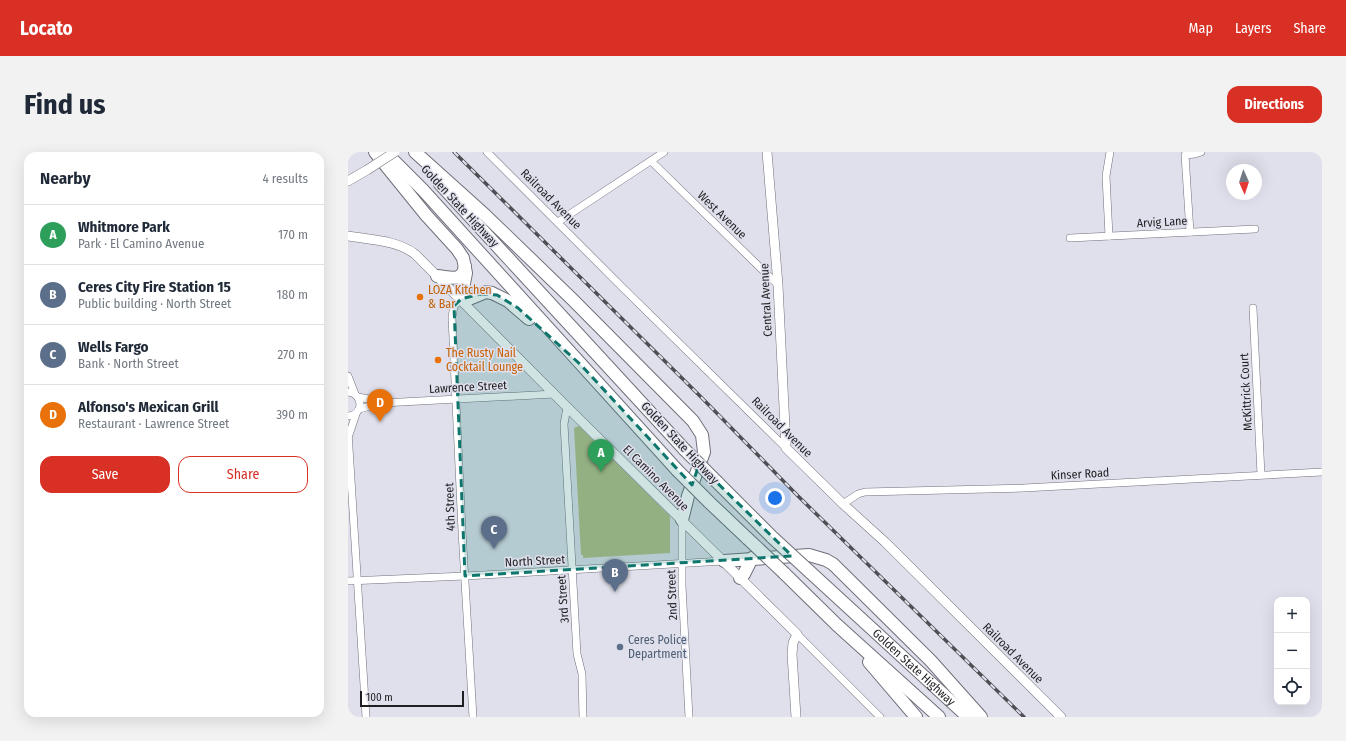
<!DOCTYPE html>
<html lang="en">
<head>
<meta charset="utf-8">
<style>
	:root { --surface:#fff; --page:#f2f2f3; --text:#1f2937; --muted:#747a83; --line:#e0e1e3; --accent:#d93025 }
	body { margin:0; font-family:"Fira Sans Condensed",sans-serif; background:var(--page); color:var(--text) }
	.controls { position:absolute; right:12px; bottom:12px; display:grid; overflow:hidden; border-radius:8px; box-shadow:0 4px 16px #0002 }
	.controls button { width:36px; height:36px; display:grid; place-items:center; padding:0; border:0; border-bottom:1px solid var(--line); background:var(--surface); color:var(--text); font:20px sans-serif }
	.compass { position:absolute; left:878px; top:12px; width:36px; height:36px; border-radius:50%; background:var(--surface); box-shadow:0 4px 16px #0002; rotate:177deg }
	.scale { position:absolute; left:12px; bottom:10px; width:104px; box-sizing:border-box; padding-left:4px; border:2px solid #1f1f23; border-top:0; font-size:11px; line-height:14px; white-space:nowrap; color:#1f1f23; -webkit-text-stroke:3px #dfe0eb; paint-order:stroke }
	.you { position:absolute; left:427px; top:346px; width:14px; height:14px; margin:-10px; border:3px solid #fff; border-radius:50%; background:#1a73e8; box-shadow:0 0 0 6px #1a73e833 }
	.badge { display:grid; place-items:center; width:26px; height:26px; border-radius:50%; background:var(--accent); color:#fff; font-size:13px; font-weight:700 }
	.pin { position:absolute; translate:-50% -33px; filter:drop-shadow(0 1px 2px #0008) }
	.pin::after { content:''; position:absolute; top:21px; width:14px; height:12px; background:inherit; clip-path:polygon(0 0,100% 0,50% 100%) }
	.list { margin:0; padding:0; list-style:none }
	h2 { display:flex; justify-content:space-between; align-items:center; height:52px; margin:0; padding:0 16px; font-size:17px }
	h2 small { font-size:13px; font-weight:400; color:var(--muted) }
	.list li { display:grid; grid-template-columns:26px 1fr auto; gap:12px; align-items:center; box-sizing:border-box; height:60px; padding:0 16px; border-top:1px solid var(--line) }
	.list b { display:block; font-size:15px; white-space:nowrap }
	.list p { margin:0; font-size:13px; white-space:nowrap; color:var(--muted) }
	.list em { font-size:13px; font-style:normal; color:var(--muted) }
	.actions { display:flex; gap:8px; padding:12px 16px }
	.actions a { flex:1; padding:9px 0; border:1px solid var(--accent); border-radius:12px; text-align:center; font-size:14px; color:var(--accent) }
	.actions .main { background:var(--accent); color:#fff }
	.icon { flex:none; width:22px; height:22px; fill:none; stroke:currentColor; stroke-width:2; stroke-linecap:round; stroke-linejoin:round }
	.map { position:relative; flex:none; width:974px; height:565px; overflow:hidden; border-radius:12px }
	header { display:flex; align-items:center; gap:24px; box-sizing:border-box; height:56px; padding:0 20px; background:var(--accent); color:#fff }
	header strong { font-size:19px }
	nav { display:flex; gap:22px; margin-inline-start:auto; font-size:14px }
	.intro { display:flex; align-items:center; justify-content:space-between; box-sizing:border-box; height:96px; padding:0 24px }
	h1 { margin:0; font-size:28px }
	.button { padding:10px 18px; border-radius:12px; background:var(--accent); color:#fff; font-size:14px; font-weight:700 }
	main { display:flex; gap:24px; padding:0 24px }
	aside { flex:1; background:var(--surface); border-radius:12px; box-shadow:0 4px 16px #0002 }
	.map>svg:first-child { display:block }
	.green { fill:#b4bf88 }
	.lines { fill:none; stroke-linecap:round; stroke-linejoin:round }
	.street-casing { stroke:#6f707a; stroke-width:8 }
	.secondary-casing { stroke:#6f707a; stroke-width:10 }
	.highway-casing { stroke:#6f707a; stroke-width:14 }
	.street { stroke:#fff; stroke-width:7 }
	.secondary { stroke:#fff; stroke-width:9 }
	.highway { stroke:#fff; stroke-width:12 }
	.rail-casing { stroke:#4e4e54; stroke-width:3.5 }
	.rail { stroke:#dfe0eb; stroke-width:2; stroke-dasharray:6; stroke-linecap:butt }
	.secondary-bridge-casing { stroke:#6f707a; stroke-width:10; stroke-linecap:butt }
	.highway-bridge-casing { stroke:#6f707a; stroke-width:14; stroke-linecap:butt }
	.secondary-bridge { stroke:#fff; stroke-width:9 }
	.highway-bridge { stroke:#fff; stroke-width:12 }
	.marked { fill:#0f766e; fill-opacity:0.2; stroke:#0f766e; stroke-width:3; stroke-dasharray:8 5; stroke-linejoin:round }
	.food-dot { fill:#e8710a; stroke:#dfe0eb; stroke-width:1.5 }
	.service-dot { fill:#5c6f8a; stroke:#dfe0eb; stroke-width:1.5 }
	.labels { text-anchor:middle; dominant-baseline:central; stroke-width:3; stroke-linejoin:round; paint-order:stroke }
	.street-label { font-size:12px; fill:#1f1f23; stroke:#dfe0eb }
	.food-label { font-size:12px; fill:#c56008; stroke:#dfe0eb; text-anchor:start }
	.service-label { font-size:12px; fill:#4e5e75; stroke:#dfe0eb; text-anchor:start }
</style>
</head>
<body>
<header>
<strong>Locato</strong>
<nav><a>Map</a><a>Layers</a><a>Share</a></nav>
</header>
<div class="intro"><h1>Find us</h1><a class="button">Directions</a></div>
<main>
<aside>
<h2>Nearby<small>4 results</small></h2>
<ul class="list">
<li><span class="badge" style="background:#2e9e5b">A</span><div><b>Whitmore Park</b><p>Park · El Camino Avenue</p></div><em>170 m</em></li>
<li><span class="badge" style="background:#5c6f8a">B</span><div><b>Ceres City Fire Station 15</b><p>Public building · North Street</p></div><em>180 m</em></li>
<li><span class="badge" style="background:#5c6f8a">C</span><div><b>Wells Fargo</b><p>Bank · North Street</p></div><em>270 m</em></li>
<li><span class="badge" style="background:#e8710a">D</span><div><b>Alfonso's Mexican Grill</b><p>Restaurant · Lawrence Street</p></div><em>390 m</em></li>
</ul>
<div class="actions"><a class="main">Save</a><a>Share</a></div>
</aside>
<div class="map">
<svg width="974" height="565" viewBox="0 0 974 565">
	<rect width="100%" height="100%" fill="#dfe0eb"/>
	<path class="green" d="M231 274 322 364V401L235 406V403H233L226 276Z"/>
	<g class="lines">
		<defs>
			<g id="street">
				<path d="M139 0 276 137 438 296"/>
				<path d="M303 9 430 133"/>
				<path d="M210 70 316 0"/>
				<path d="M842 80 837 3 847 2 853 0"/>
				<path d="M761 84 758 24 762 0"/>
				<path d="M722 86 907 77"/>
				<path d="M113 147 106 154 104 165 114 379 125 565"/>
				<path d="M905 156 913 323"/>
				<path d="M0 224 7 242"/>
				<path d="M0 240C16 242 16 263 0 264"/>
				<path d="M10 245 26 248 34 251"/>
				<path d="M219 255 216 272 229 502 234 522 235 565"/>
				<path d="M11 257 34 251 207 242"/>
				<path d="M0 280 18 565"/>
				<path d="M1 283 8 262"/>
				<path d="M495 352 510 342 517 340 676 336 974 320"/>
				<path d="M334 368V434L341 565"/>
				<path d="M0 429 117 424 376 409"/>
				<path d="M449 482 532 565"/>
			</g>
			<g id="secondary">
				<path d="M419 0 430 133 438 296 495 352 537 390 713 565"/>
				<path d="M0 29 19 18"/>
				<path d="M0 84C23 88 48 88 67 102L219 255 449 482 445 491 444 502 448 565"/>
			</g>
			<g id="highway">
				<path d="M27 0 78 63 109 97 115 106 118 121 113 147H121L138 140 144 141 160 149 181 167"/>
				<path d="M37 0 75 38 329 318"/>
				<path d="M67 0 137 63 225 148 345 269 354 283 356 300 340 344 334 368"/>
				<path d="M92 32 336 297"/>
				<path d="M89 124C102 125 114 131 117 114"/>
				<path d="M369 330 425 386"/>
				<path d="M361 350 400 387"/>
				<path d="M376 409 461 403 478 408 485 412 583 509 633 565"/>
				<path id="s1" d="M462 420 620 565"/>
				<path d="M436 421 489 473 591 565"/>
				<path d="M392 426 396 422 404 406"/>
				<path d="M521 510 568 565"/>
			</g>
		</defs>
		<use href="#street" class="street-casing"/>
		<use href="#secondary" class="secondary-casing"/>
		<use href="#highway" class="highway-casing"/>
		<use href="#street" class="street"/>
		<use href="#secondary" class="secondary"/>
		<use href="#highway" class="highway"/>
		<defs>
			<path id="rail" d="M106 0 353 245 451 345 676 565"/>
		</defs>
		<use href="#rail" class="rail-casing"/>
		<use href="#rail" class="rail"/>
		<defs>
			<path id="secondary-bridge" d="M19 18 47 0"/>
			<g id="highway-bridge">
				<path d="M336 297 369 330"/>
				<path d="M329 318 361 350"/>
				<path d="M425 386 462 420"/>
				<path d="M400 387 436 421"/>
			</g>
		</defs>
		<use href="#secondary-bridge" class="secondary-bridge-casing"/>
		<use href="#highway-bridge" class="highway-bridge-casing"/>
		<use href="#secondary-bridge" class="secondary-bridge"/>
		<use href="#highway-bridge" class="highway-bridge"/>
	</g>
	<path class="marked" d="M132 142 149 143 170 156 233 213 344 333 351 313 444 404 117 424 106 154 113 147Z"/>
	<g class="food-dot">
		<circle cx="72" cy="145" r="4"/>
		<circle cx="90" cy="208" r="4"/>
	</g>
	<circle class="service-dot" cx="272" cy="495" r="4"/>
	<g class="labels">
		<g class="street-label">
			<text transform="translate(203 47) rotate(45)">Railroad Avenue</text>
			<text transform="translate(112 54) rotate(47)">Golden State Highway</text>
			<text transform="translate(374 63) rotate(44)">West Avenue</text>
			<text transform="translate(814 70) rotate(-3)">Arvig Lane</text>
			<text transform="translate(418 148) rotate(-93)">Central Avenue</text>
			<text transform="translate(120 235) rotate(-3)">Lawrence Street</text>
			<text transform="translate(898 240) rotate(-93)">McKittrick Court</text>
			<text transform="translate(434 275) rotate(45)">Railroad Avenue</text>
			<text transform="translate(332 291) rotate(47)">Golden State Highway</text>
			<text transform="translate(732 322) rotate(-3)">Kinser Road</text>
			<text transform="translate(308 326) rotate(45)">El Camino Avenue</text>
			<text transform="translate(102 355) rotate(-92)">4th Street</text>
			<text transform="translate(187 409) rotate(-3)">North Street</text>
			<text transform="translate(324 443) rotate(-92)">2nd Street</text>
			<text transform="translate(215 447) rotate(-94)">3rd Street</text>
			<text transform="translate(665 501) rotate(45)">Railroad Avenue</text>
			<text stroke="none"><textPath href="#s1" startOffset="141">Golden State Highway</textPath></text>
		</g>
		<g class="food-label">
			<text x="80" y="138">LOZA Kitchen<tspan x="80" dy="14">&amp; Bar</tspan></text>
			<text x="98" y="201">The Rusty Nail<tspan x="98" dy="14">Cocktail Lounge</tspan></text>
		</g>
		<g class="service-label">
			<text x="280" y="488">Ceres Police<tspan x="280" dy="14">Department</tspan></text>
		</g>
	</g>
</svg>
<div class="controls">
<button>+</button>
<button>−</button>
<button><svg class="icon" aria-label="locate" viewBox="0 0 24 24"><circle cx="12" cy="12" r="6"/><path d="M12 2v4M12 18v4M2 12h4M18 12h4"/></svg></button>
</div>
<svg class="compass" viewBox="-18 -18 36 36"><path d="M0-13l5 13h-10z" fill="#e53935"/><path d="M0 13l5-13h-10z" fill="#747a83"/></svg>
<div class="scale">100 m</div>
<div class="you"></div>
<div class="pin badge" style="left:253px;top:320px;background:#2e9e5b">A</div>
<div class="pin badge" style="left:267px;top:440px;background:#5c6f8a">B</div>
<div class="pin badge" style="left:146px;top:397px;background:#5c6f8a">C</div>
<div class="pin badge" style="left:32px;top:270px;background:#e8710a">D</div>
</div>
</main>
</body>
</html>
